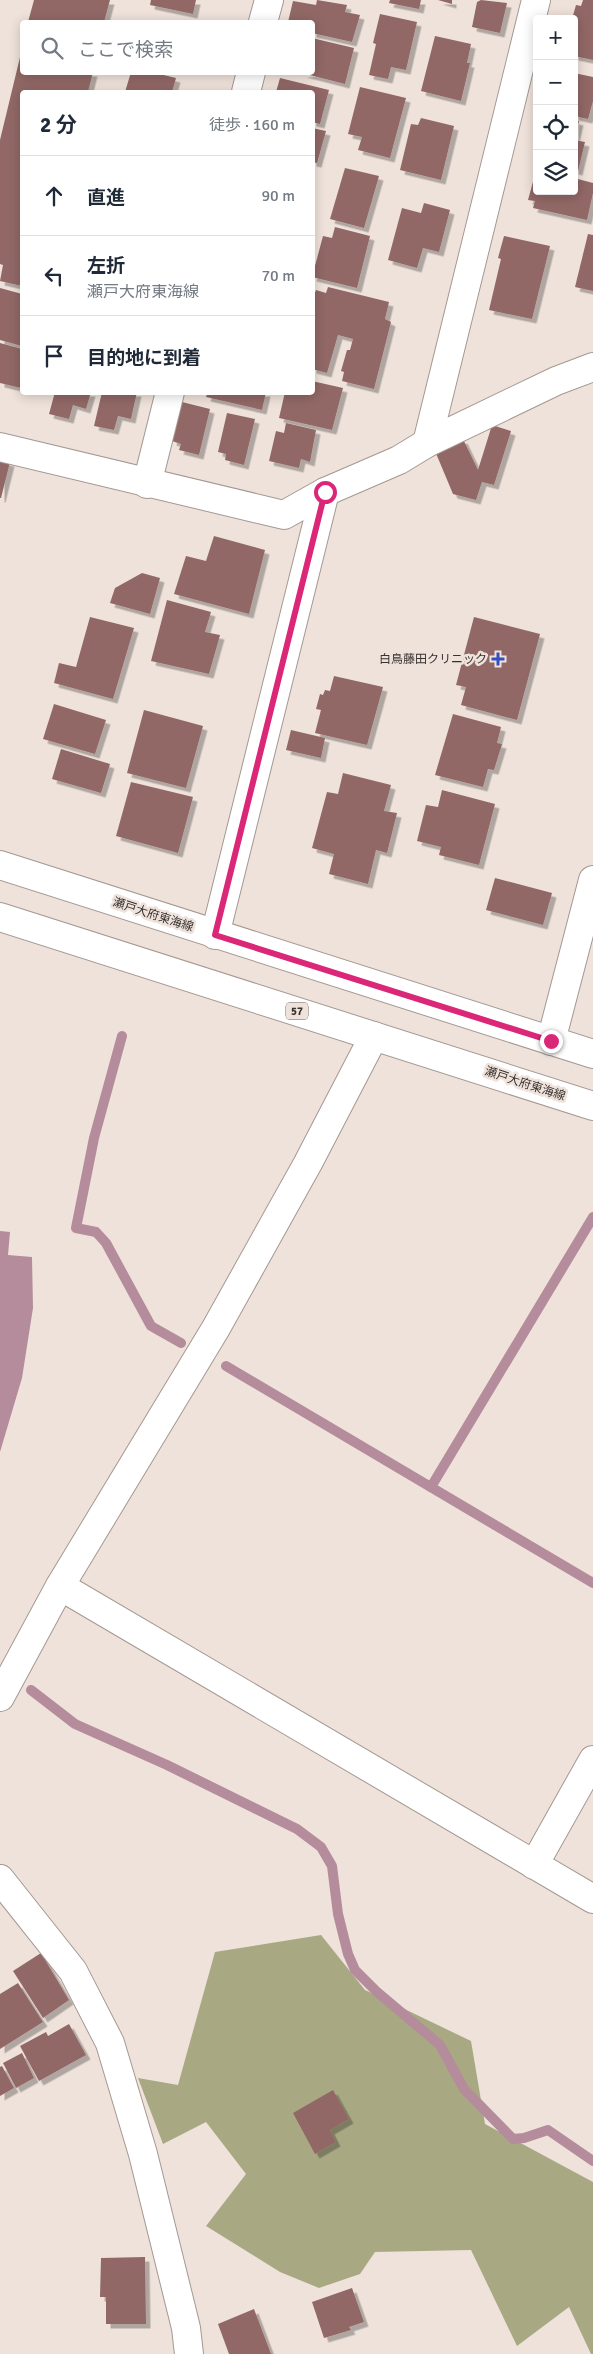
<!DOCTYPE html>
<html lang="ja">
<head>
<meta charset="utf-8">
<style>
	:root { --surface:#fff; --page:#f6f6f7; --text:#1f2937; --muted:#747a83; --line:#e0e1e3 }
	body { margin:0; font-family:Signika,"Noto Sans JP",sans-serif; background:var(--page); color:var(--text) }
	.controls { position:absolute; right:15px; top:15px; display:grid; overflow:hidden; border-radius:5px; box-shadow:0 2px 12px #0003 }
	.controls button { width:45px; height:45px; display:grid; place-items:center; padding:0; border:0; border-bottom:1px solid var(--line); background:var(--surface); color:var(--text); font:25px sans-serif }
	.stop { position:absolute; width:15px; height:15px; margin:-11px; border:4px solid #db2777; border-radius:50%; background:#fff }
	.stop.end { background:#db2777; border-color:#fff; box-shadow:0 1px 5px #0008 }
	.list { margin:0; padding:0; list-style:none }
	h2 { display:flex; justify-content:space-between; align-items:center; height:65px; margin:0; padding:0 20px; font-size:21px }
	h2 small { font-size:16px; font-weight:400; color:var(--muted) }
	.list li { display:grid; grid-template-columns:32px 1fr auto; gap:15px; align-items:center; box-sizing:border-box; height:80px; padding:0 20px; border-top:1px solid var(--line) }
	.list b { display:block; font-size:19px; white-space:nowrap }
	.list p { margin:0; font-size:16px; white-space:nowrap; color:var(--muted) }
	.list em { font-size:16px; font-style:normal; color:var(--muted) }
	.icon { flex:none; width:28px; height:28px; fill:none; stroke:currentColor; stroke-width:2; stroke-linecap:round; stroke-linejoin:round }
	.map { position:relative; flex:none; width:593px; height:2354px; overflow:hidden }
	.search { position:absolute; background:var(--surface); box-shadow:0 2px 12px #0003; left:20px; top:20px; width:295px; height:55px; display:flex; align-items:center; gap:12px; box-sizing:border-box; padding:0 18px; border-radius:5px; color:var(--muted); font-size:19px }
	.panel { position:absolute; background:var(--surface); box-shadow:0 2px 12px #0003; left:20px; top:90px; width:295px; height:305px; border-radius:5px }
	.map>svg:first-child { display:block }
	.forest { fill:#a8a983 }
	.water { fill:#b48c9b }
	.lines { fill:none; stroke-linecap:round; stroke-linejoin:round }
	.stream { stroke:#b48c9b; stroke-width:10 }
	.building { fill:#916866; filter:url(#shadow) }
	.minor-casing { stroke:#a49892; stroke-width:30 }
	.primary-casing { stroke:#a49892; stroke-width:30 }
	.minor { stroke:#fff; stroke-width:28 }
	.primary { stroke:#fff; stroke-width:28 }
	.route { stroke:#db2777; stroke-width:6 }
	.poi-dot { fill:#344fc0; stroke:#efe2db; stroke-width:2 }
	.labels { text-anchor:middle; dominant-baseline:central; stroke-width:5; stroke-linejoin:round; paint-order:stroke }
	.shield { fill:#efe2db; stroke:#6e6763; stroke-width:1 }
	.shield-label { font-size:11px; font-weight:bold; fill:#373230 }
	.poi-label { font-size:12px; fill:#373230; stroke:#efe2db; text-anchor:end }
	.street-label { font-size:12px; fill:#373230; stroke:#efe2db }
</style>
</head>
<body>
<div class="map">
<svg width="593" height="2354" viewBox="0 0 593 2354">
	<defs>
		<filter id="shadow"><feDropShadow dx="4.5" dy="4.5" stdDeviation="0" flood-color="#0004"/></filter>
	</defs>
	<rect width="100%" height="100%" fill="#efe2db"/>
	<path class="forest" d="M321 1935 365 1990 471 2041 485 2124 593 2182V2354H591L569 2307 517 2346 471 2250 375 2252 360 2274 319 2288 280 2272 206 2226 246 2174 206 2122 163 2144 138 2078 178 2085 215 1952Z"/>
	<path class="water" d="M0 1231 10 1232 8 1255 32 1257 33 1308 22 1378 0 1452Z"/>
	<g class="lines">
		<g class="stream">
			<path d="M122 1036 94 1138 76 1228 96 1232 106 1243 151 1326 181 1343"/>
			<path d="M226 1366 593 1583"/>
			<path d="M431 1487 593 1217"/>
			<path d="M31 1690 75 1724 167 1765 297 1829 321 1847 332 1866 338 1914 348 1954 355 1970 376 1991 440 2045 464 2089 513 2139 524 2138 548 2130 593 2161"/>
		</g>
	</g>
	<g class="building">
		<path d="M34 0H110L104 22H28Z"/>
		<path d="M151 0H196L193 14 150 5Z"/>
		<path d="M317 0 347 5 345 12 360 15 352 42 312 33V22H288L293 1 316 5Z"/>
		<path d="M390 0H421L419 9 389 3Z"/>
		<path d="M438 0H452V4Z"/>
		<path d="M481 0 507 3 500 33 472 27 477 2Z"/>
		<path d="M583 0H593V60L574 56V19H572L576 5 581 6Z"/>
		<path d="M380 14 417 22 406 70 391 67 388 79 369 75 376 44 373 43Z"/>
		<path d="M435 36 471 44 467 63H470L461 101 421 91Z"/>
		<path d="M312 38 354 48 345 84 302 73 312 72Z"/>
		<path d="M22 49V72H93L88 92H22V286L0 281 3 265 0 264V140Z"/>
		<path d="M131 72H151L176 78 172 92H125Z"/>
		<path d="M574 73 593 77V101L588 119 574 116Z"/>
		<path d="M280 78 329 90 320 124 312 122V92H276Z"/>
		<path d="M360 87 406 98 390 158 358 150 362 137 348 134Z"/>
		<path d="M421 118 454 126 441 180 400 170 411 124 418 125Z"/>
		<path d="M574 120 579 121 575 138H574Z"/>
		<path d="M312 128 326 131 317 163 312 162Z"/>
		<path d="M574 140 585 142 578 171 574 170Z"/>
		<path d="M345 168 379 176 364 228 330 219Z"/>
		<path d="M536 171 537 191H574V178L593 183V193L587 220 533 208 535 201 528 200Z"/>
		<path d="M424 203 450 210 439 252 423 248 417 268 388 260 402 208 421 213Z"/>
		<path d="M335 227 370 236 357 288 312 277 323 236 332 238Z"/>
		<path d="M588 234 593 235V291L575 287Z"/>
		<path d="M504 236 550 246 532 319 489 310 501 259 498 258Z"/>
		<path d="M328 287 389 302 385 319 391 322 374 389 342 381 344 372 341 371 347 350H350L353 339 338 335 327 373 312 369V300L316 290 326 293Z"/>
		<path d="M0 288 22 294V346L0 340Z"/>
		<path d="M0 343 22 349 21 388 0 383Z"/>
		<path d="M312 381 343 388 332 430 279 418 285 392H312Z"/>
		<path d="M55 392H91L86 409 73 405 69 419 49 414Z"/>
		<path d="M102 392H137L131 419 118 416 114 430 94 426Z"/>
		<path d="M208 392H266L262 410 206 397Z"/>
		<path d="M182 402 210 409 199 455 179 450 181 444 172 441Z"/>
		<path d="M227 413 255 419 244 465 225 460 226 454 218 452Z"/>
		<path d="M286 423 316 430 310 462 301 459 299 468 269 461 276 431 284 433Z"/>
		<path d="M492 425 511 431 494 485 482 482 476 500 453 494 435 451 463 439 478 470Z"/>
		<path d="M0 460 10 462 1 498H0Z"/>
		<path d="M214 536 265 550 249 614 174 594 186 556 206 561Z"/>
		<path d="M142 573 160 578 150 614 110 603 115 588Z"/>
		<path d="M167 600 211 612 205 632 220 635 209 674 151 661Z"/>
		<path d="M90 617 134 628 113 699 54 683 59 663 76 667Z"/>
		<path d="M474 617 540 634 517 720 461 705 466 687 456 685Z"/>
		<path d="M334 676 383 687 367 745 315 733 321 710 316 709 320 694 323 695 325 690 330 691Z"/>
		<path d="M54 704 106 720 95 754 43 739Z"/>
		<path d="M144 710 203 726 186 788 127 773Z"/>
		<path d="M453 714 501 727 497 743 502 744 494 770 488 769 483 787 435 775Z"/>
		<path d="M291 730 325 738 321 758 286 750Z"/>
		<path d="M61 749 110 764 101 793 52 779Z"/>
		<path d="M343 773 391 785 384 811 397 813 387 853 376 850 368 884 329 874 334 854 312 848 327 792 338 794Z"/>
		<path d="M131 782 193 797 178 853 116 836Z"/>
		<path d="M442 790 495 804 479 865 439 855 441 847 417 841 426 805 438 807Z"/>
		<path d="M495 878 552 893 543 925 486 910Z"/>
		<path d="M41 1953 69 2000 43 2018 13 1971Z"/>
		<path d="M18 1983 43 2022 0 2049V1994Z"/>
		<path d="M69 2024 86 2055 39 2081 20 2046 46 2032 48 2036Z"/>
		<path d="M22 2053 34 2078 16 2088 3 2063Z"/>
		<path d="M2 2066 14 2088 0 2096V2067Z"/>
		<path d="M333 2090 349 2119 330 2130 336 2142 315 2154 293 2113Z"/>
		<path d="M145 2257 146 2324H106V2297H100L101 2258Z"/>
		<path d="M352 2288 364 2322 349 2327 351 2330 324 2338 312 2302Z"/>
		<path d="M254 2309 271 2354H229L218 2324Z"/>
	</g>
	<g class="lines">
		<defs>
			<g id="minor">
				<path d="M263 22 269 0"/>
				<path d="M246 92 251 72"/>
				<path d="M427 443 536 0"/>
				<path d="M0 447 284 515 325 492 399 460 427 443 556 381 593 367"/>
				<path d="M147 484 170 392"/>
				<path d="M215 935 325 492"/>
				<path d="M551 1041 593 880"/>
				<path d="M60 1586 593 1899"/>
				<path d="M0 1697 60 1586 216 1328 308 1163 374 1036"/>
				<path d="M534 1865 593 1760"/>
				<path d="M0 1879 73 1971 110 2043 143 2154 186 2328 189 2354"/>
			</g>
			<g id="primary">
				<path d="M0 865 593 1054"/>
				<path d="M0 917 593 1106"/>
			</g>
		</defs>
		<use href="#minor" class="minor-casing"/>
		<use href="#primary" class="primary-casing"/>
		<use href="#minor" class="minor"/>
		<use href="#primary" class="primary"/>
	</g>
	<g class="lines">
		<path class="route" d="M325 492 215 935 551 1041"/>
	</g>
	<path class="poi-dot" d="M495.5 651.5h5v5h5v5h-5v5h-5v-5h-5v-5h5z"/>
	<g class="labels">
		<rect class="shield" x="286" y="1002.5" width="22" height="17" rx="4"/>
		<g class="shield-label">
			<text x="297" y="1011">57</text>
		</g>
		<g class="poi-label">
			<text x="487" y="659">白鳥藤田クリニック</text>
		</g>
		<g class="street-label">
			<text transform="translate(153 915) rotate(18)">瀬戸大府東海線</text>
			<text transform="translate(525 1084) rotate(18)">瀬戸大府東海線</text>
		</g>
	</g>
</svg>
<div class="controls">
<button>+</button>
<button>−</button>
<button><svg class="icon" aria-label="locate" viewBox="0 0 24 24"><circle cx="12" cy="12" r="6"/><path d="M12 2v4M12 18v4M2 12h4M18 12h4"/></svg></button>
<button><svg class="icon" aria-label="layers" viewBox="0 0 24 24"><path d="M12 4l9 5-9 5-9-5zM3 14l9 5 9-5"/></svg></button>
</div>
<div class="stop" style="left:325px;top:492px"></div>
<div class="stop end" style="left:551px;top:1041px"></div>
<div class="search"><svg class="icon" aria-label="search" viewBox="0 0 24 24"><circle cx="10" cy="10" r="6"/><path d="M15 15l6 6"/></svg>ここで検索</div>
<section class="panel">
<h2>2 分<small>徒歩 · 160 m</small></h2>
<ul class="list">
<li><svg class="icon" aria-label="ahead" viewBox="0 0 24 24"><path d="M12 20V5M6 11l6-6 6 6"/></svg><div><b>直進</b></div><em>90 m</em></li>
<li><svg class="icon" aria-label="left" viewBox="0 0 24 24"><path d="M17 20v-9H6M10 6l-5 5 5 5"/></svg><div><b>左折</b><p>瀬戸大府東海線</p></div><em>70 m</em></li>
<li><svg class="icon" aria-label="arrive" viewBox="0 0 24 24"><path d="M6 21V4h12l-3 4 3 4H6"/></svg><div><b>目的地に到着</b></div></li>
</ul>
</section>
</div>
</body>
</html>
